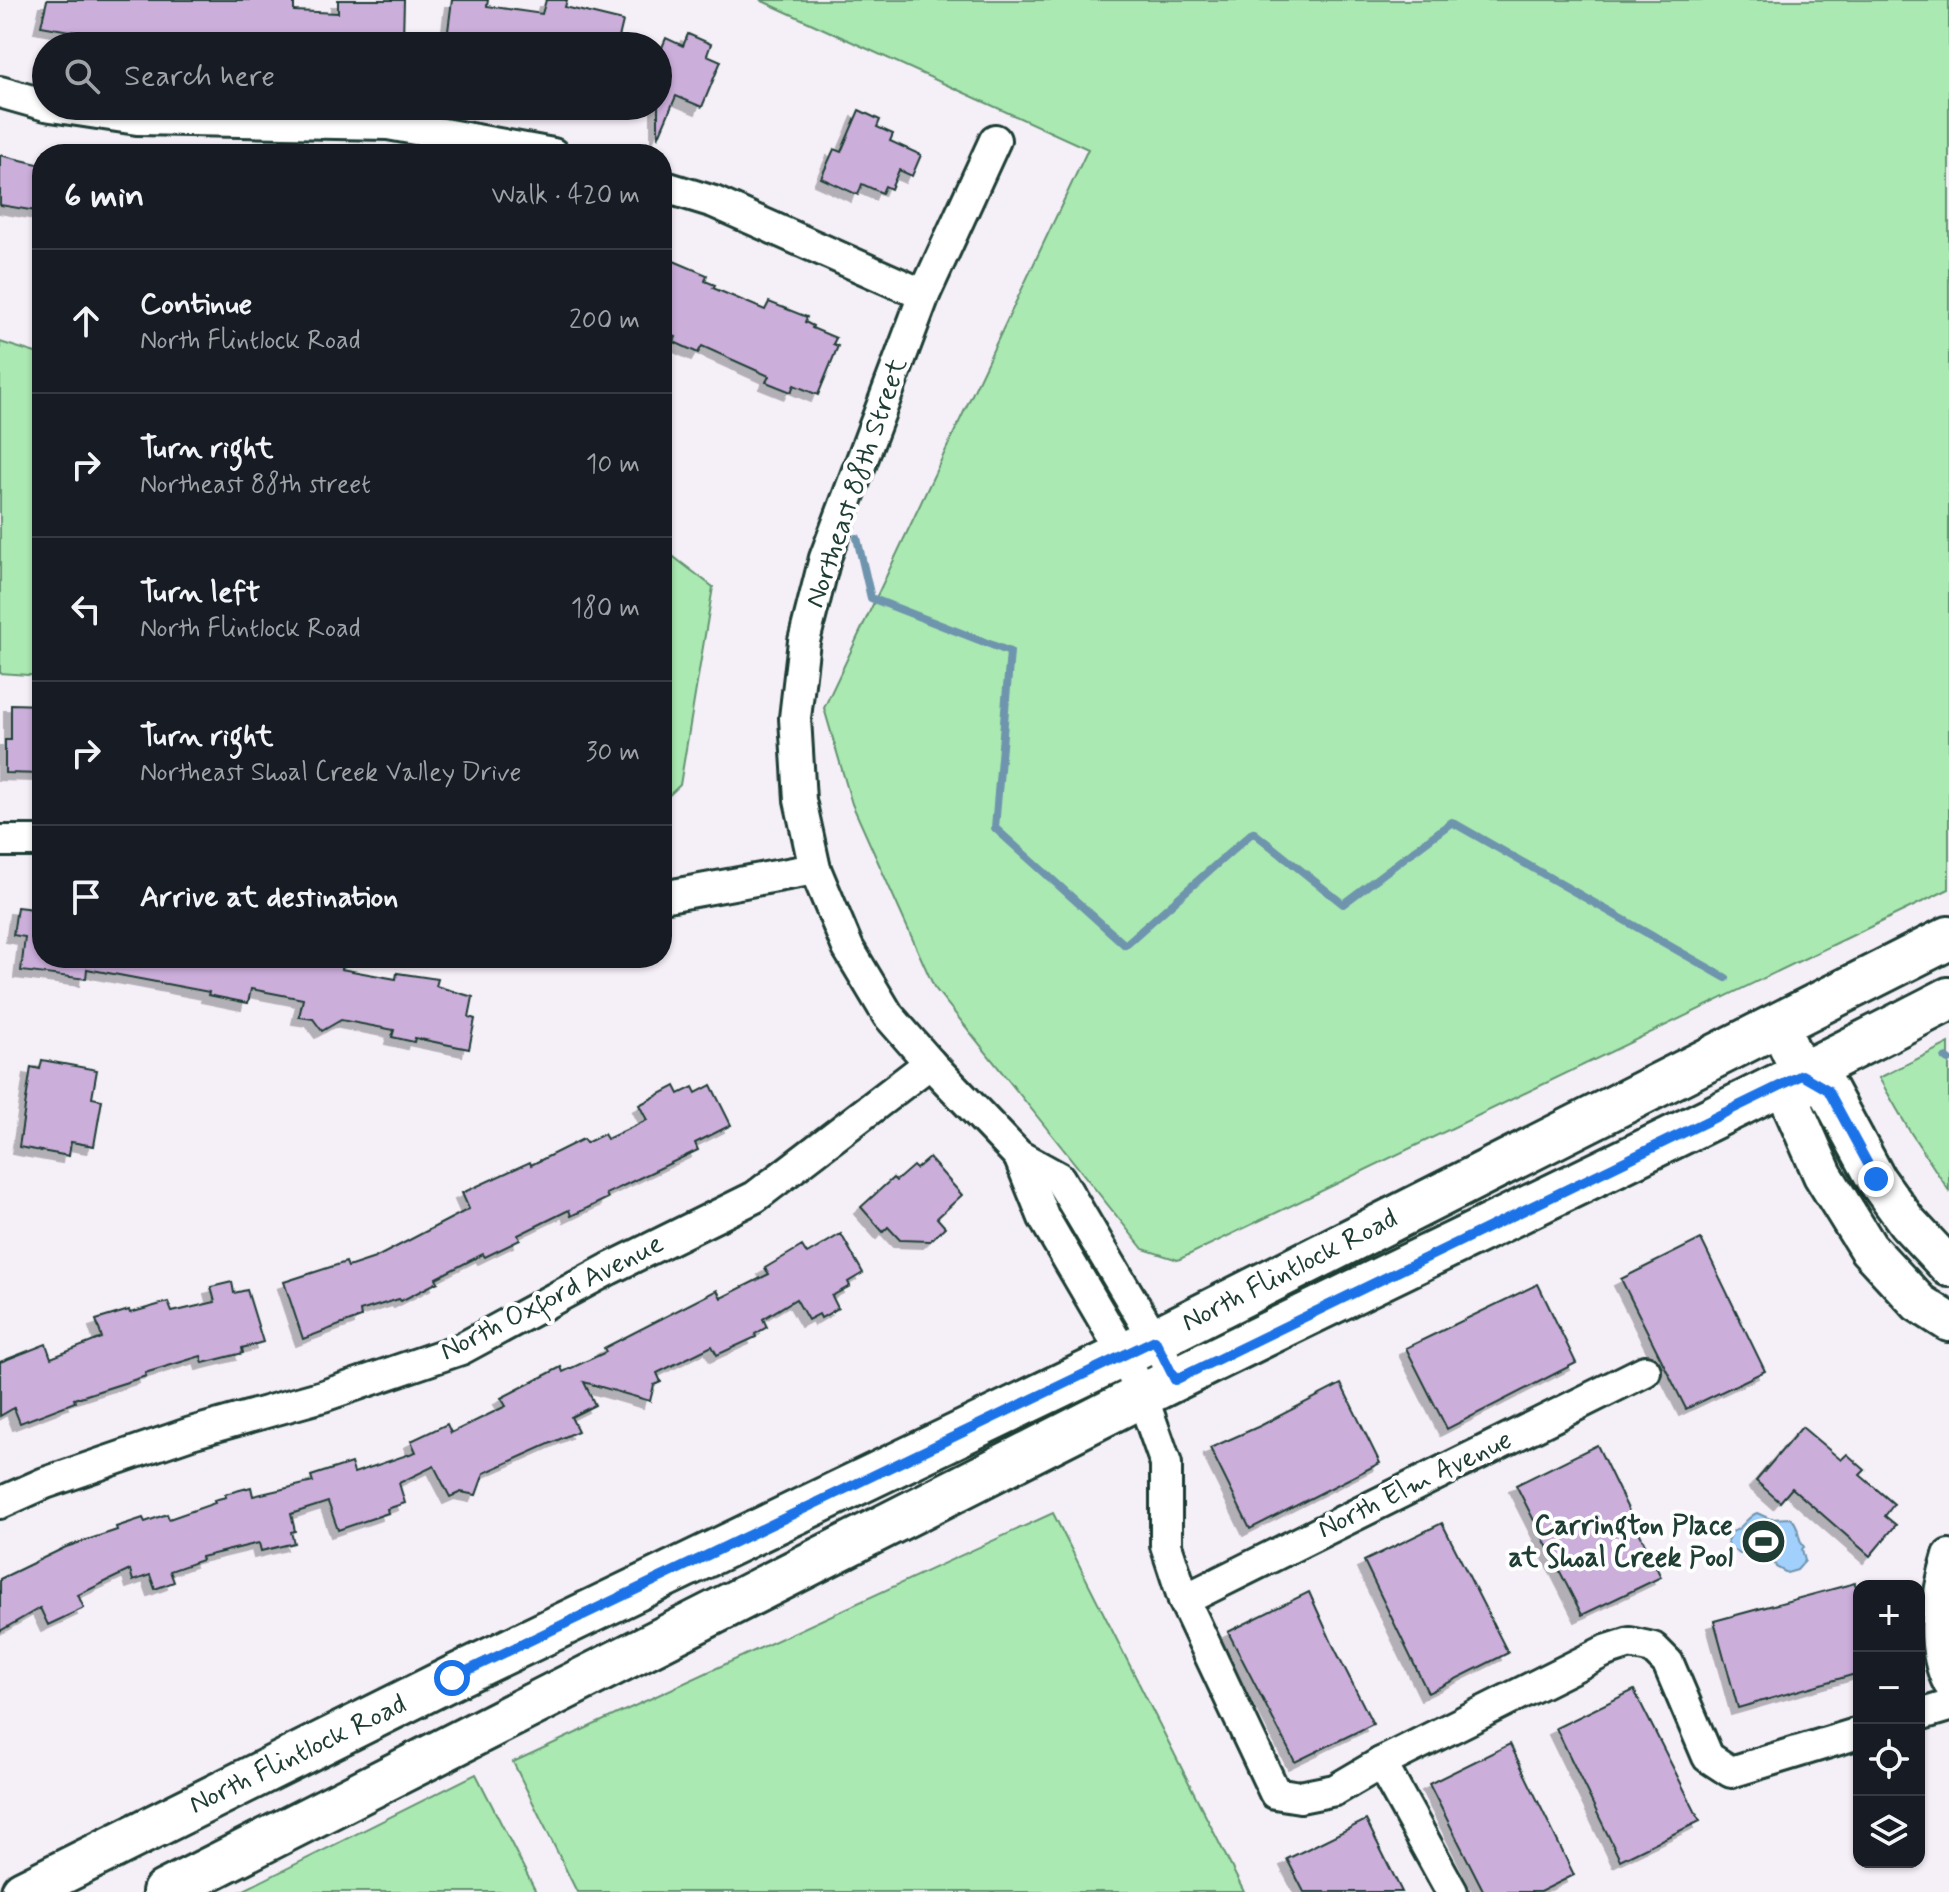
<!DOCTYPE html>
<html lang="en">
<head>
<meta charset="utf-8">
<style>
	:root { --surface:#171b24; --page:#242831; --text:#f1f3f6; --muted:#9ea1a6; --line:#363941 }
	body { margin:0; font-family:Mynerve,sans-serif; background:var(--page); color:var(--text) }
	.controls { position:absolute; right:24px; bottom:24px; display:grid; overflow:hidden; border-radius:16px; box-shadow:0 2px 6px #0004 }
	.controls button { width:72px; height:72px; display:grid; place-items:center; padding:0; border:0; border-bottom:2px solid var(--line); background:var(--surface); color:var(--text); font:40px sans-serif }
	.stop { position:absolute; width:24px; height:24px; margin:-18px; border:6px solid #1a73e8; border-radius:50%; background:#fff }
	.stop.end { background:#1a73e8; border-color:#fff; box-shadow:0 2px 8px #0008 }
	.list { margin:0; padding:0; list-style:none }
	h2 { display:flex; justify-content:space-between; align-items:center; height:104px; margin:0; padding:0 32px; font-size:34px }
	h2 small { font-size:26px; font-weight:400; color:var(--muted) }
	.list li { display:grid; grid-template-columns:52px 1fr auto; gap:24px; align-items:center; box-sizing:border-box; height:144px; padding:0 32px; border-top:2px solid var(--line) }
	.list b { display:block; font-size:30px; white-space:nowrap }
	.list p { margin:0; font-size:26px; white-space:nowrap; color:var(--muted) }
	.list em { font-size:26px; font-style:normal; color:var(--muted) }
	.icon { flex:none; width:44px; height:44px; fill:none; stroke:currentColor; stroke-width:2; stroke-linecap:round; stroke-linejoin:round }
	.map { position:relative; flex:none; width:1949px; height:1892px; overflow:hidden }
	.search { position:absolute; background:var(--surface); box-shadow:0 2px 6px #0004; left:32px; top:32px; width:640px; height:88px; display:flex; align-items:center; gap:20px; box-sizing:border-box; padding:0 28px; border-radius:44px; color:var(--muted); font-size:30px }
	.panel { position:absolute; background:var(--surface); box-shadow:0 2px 6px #0004; left:32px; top:144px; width:640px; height:824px; border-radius:32px }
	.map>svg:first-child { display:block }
	.green { fill:#aae9b1; stroke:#649372; stroke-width:2 }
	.water { fill:#a2d0fd; stroke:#6e95ad; stroke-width:2 }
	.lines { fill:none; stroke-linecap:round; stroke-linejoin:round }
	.stream { stroke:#6e95ad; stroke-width:8 }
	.building { fill:#ccaedb; stroke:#1f3d34; stroke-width:2; filter:url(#shadow) }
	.minor-casing { stroke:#1f3d34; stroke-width:36 }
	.tertiary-casing { stroke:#1f3d34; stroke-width:44 }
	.secondary-casing { stroke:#1f3d34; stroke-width:48 }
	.minor { stroke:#fff; stroke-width:30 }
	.tertiary { stroke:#fff; stroke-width:38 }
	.secondary { stroke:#fff; stroke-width:42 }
	.route { stroke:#1a73e8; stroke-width:10 }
	.labels { text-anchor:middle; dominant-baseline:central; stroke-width:8; stroke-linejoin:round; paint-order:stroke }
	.street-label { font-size:28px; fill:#1f3d34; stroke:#fff }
	.poi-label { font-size:28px; font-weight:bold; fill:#1f3d34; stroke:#fff; text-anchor:end }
</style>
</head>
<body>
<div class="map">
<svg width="1949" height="1892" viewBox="0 0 1949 1892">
	<defs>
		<filter id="shadow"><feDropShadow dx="-7" dy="7" stdDeviation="0" flood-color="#0004"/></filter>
	</defs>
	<rect width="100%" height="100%" fill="#f5eff8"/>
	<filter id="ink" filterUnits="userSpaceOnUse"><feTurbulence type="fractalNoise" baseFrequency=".0125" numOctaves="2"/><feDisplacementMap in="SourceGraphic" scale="16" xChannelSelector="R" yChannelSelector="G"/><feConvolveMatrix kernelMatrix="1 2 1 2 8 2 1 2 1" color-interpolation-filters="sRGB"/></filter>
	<g filter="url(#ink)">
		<g class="green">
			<path d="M760 0H1949V889L1178 1260 1143 1249 934 987 852 804 824 708 1088 149Z"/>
			<path d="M0 342 42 355V676L0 673Z"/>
			<path d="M662 548 713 587 680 785 662 802Z"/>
			<path d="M1949 1043V1191L1909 1130 1879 1078Z"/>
			<path d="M1053 1513 1244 1892H577L513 1762Z"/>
			<path d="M476 1774 536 1892H240Z"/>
		</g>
		<path class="water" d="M1757 1513 1770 1519 1791 1518C1801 1527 1796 1538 1804 1547L1802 1549 1805 1561 1797 1570 1787 1573 1776 1567 1773 1557 1775 1549 1765 1543 1761 1550 1753 1546 1740 1554 1729 1547 1727 1540 1732 1532C1744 1528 1746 1517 1757 1513Z"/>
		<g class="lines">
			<g class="stream">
				<path d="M857 538 871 598 1010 652 995 828 1125 945 1253 832 1343 904 1452 822 1726 978"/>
				<path d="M1945 1058 1949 1060"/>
			</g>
		</g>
		<g class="building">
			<path d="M47 0H294V11L338 13V0H404L403 39 369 37 368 46H325V41L264 42V46H193L151 40 150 46H144L109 42 110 38 41 26Z"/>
			<path d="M452 0H488L487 6 542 14 546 0H567L565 7 623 21 617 46H446Z"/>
			<path d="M688 34 711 44 707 55 721 61 702 107 676 96 658 138V57L666 38 683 46Z"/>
			<path d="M859 110 880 120 877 127 893 134 890 141 921 155 912 176 899 170 891 189 885 186 882 193 862 184 858 195 821 178 834 149 841 152Z"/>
			<path d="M0 155 42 165V212L0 205Z"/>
			<path d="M669 259 707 275 705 281 715 285 713 288 765 310 769 302 807 317 805 322 813 326 812 328 836 338 833 344 838 346 818 395 794 385 791 392 766 382 769 376 702 346 698 353 674 342 676 337 662 331V274Z"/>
			<path d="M11 704 42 705V774L5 773V740H11Z"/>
			<path d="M17 907 42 910V958H343L341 969 396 979 397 973 438 979 436 986 473 997 469 1017 475 1019 469 1049 415 1038 414 1042 392 1037 394 1030 341 1020 322 1031 313 1019 299 1017 303 999 251 989 248 1003 208 995 209 992 87 969 86 979 21 971 25 937 13 935Z"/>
			<path d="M42 1060 97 1070 92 1098 102 1100 94 1146 71 1142 69 1156 19 1147 31 1067 40 1069Z"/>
			<path d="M711 1085 731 1125 695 1143 698 1150 606 1194 608 1198 571 1216 569 1210 518 1235 520 1240 485 1257 483 1254 436 1278 438 1282 401 1301 399 1299 360 1311 361 1317 303 1339 284 1282 346 1262 348 1267 375 1258 469 1209 462 1193 530 1162 531 1165 583 1139 586 1143 604 1134 607 1139 647 1120 639 1105 675 1086 679 1094 693 1087 696 1093Z"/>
			<path d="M929 1158 962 1195 937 1218 945 1227 930 1241 900 1240 888 1227 883 1232 861 1207 893 1178 896 1181 913 1166 916 1169Z"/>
			<path d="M841 1234 863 1273 848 1282 850 1286 832 1296 838 1308 821 1318 819 1314 808 1320 796 1299 763 1319 767 1327 755 1334 756 1337 717 1355 712 1346 657 1373 661 1382 654 1385 650 1401 584 1382 595 1405 571 1417 578 1431 484 1473 476 1495 461 1492 450 1497 434 1466 399 1483 405 1503 387 1509 388 1513 338 1530 328 1502 291 1514 295 1531 291 1532 294 1543 261 1551 259 1543 201 1557 202 1560 170 1571 174 1582 155 1589 150 1575 133 1581 130 1570 78 1595 84 1608 48 1625 40 1608 0 1631V1579L66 1547 117 1530 116 1527 143 1518 145 1522 167 1514 169 1519 215 1503 214 1500 226 1497 225 1494 251 1487 253 1496 313 1482 311 1476 351 1463 354 1473 416 1452 411 1441 447 1424 451 1433 506 1406 501 1398 561 1367 563 1372 606 1352 604 1348 717 1290 721 1298 769 1274 765 1268 802 1246 807 1254Z"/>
			<path d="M1701 1239 1765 1371 1686 1409 1621 1279Z"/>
			<path d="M232 1282 234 1293 247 1290 263 1342 242 1348 243 1353 203 1363 201 1356 145 1373 146 1376 74 1399 75 1402 20 1423 14 1408 0 1416V1362L46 1344 51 1358 102 1338 96 1320 129 1310 130 1313 168 1302 172 1312 215 1302 211 1287Z"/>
			<path d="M1538 1284 1576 1363 1447 1429 1406 1348Z"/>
			<path d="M1341 1384 1380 1463 1250 1529 1210 1448 1260 1426Z"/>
			<path d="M1802 1427 1841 1460 1847 1454 1865 1470 1860 1475 1894 1504 1885 1516 1896 1525 1870 1556 1792 1488 1780 1502 1756 1481Z"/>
			<path d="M1597 1445 1661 1577 1582 1615 1516 1485Z"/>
			<path d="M1442 1523 1508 1653 1428 1693 1364 1561Z"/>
			<path d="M1855 1583 1859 1599V1673L1738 1708 1714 1621Z"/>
			<path d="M1309 1592 1332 1643 1373 1724 1295 1762 1228 1632Z"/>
			<path d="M1634 1690 1700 1821 1620 1860 1556 1728Z"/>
			<path d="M1510 1744 1574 1875 1540 1892H1484L1429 1784Z"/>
			<path d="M1366 1820 1402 1892H1304L1287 1859Z"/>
		</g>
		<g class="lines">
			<defs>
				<g id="minor">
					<path d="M0 92 46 105"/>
					<path d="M51 106 137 119 388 124 553 154"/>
					<path d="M995 140 924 295 825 558 804 641 795 718 800 800 815 869 848 948 888 1015 930 1063 1019 1156 1059 1178 1155 1340 1175 1380"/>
					<path d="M662 186 714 202 924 295"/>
					<path d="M0 841H42"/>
					<path d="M662 897 815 869"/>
					<path d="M1019 1156 1044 1218 1124 1355 1142 1396 1166 1464V1545L1184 1600 1275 1793 1300 1797 1335 1790 1381 1763 1605 1651 1630 1643 1653 1648 1668 1663 1708 1757 1731 1772 1859 1733"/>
					<path d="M0 1503 45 1483 191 1433 323 1396 461 1349 609 1269 755 1197 930 1063"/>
					<path d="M1949 1555C1937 1593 1930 1648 1949 1684"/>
					<path d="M1184 1600 1645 1371"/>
					<path d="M1919 1715 1949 1706"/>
					<path d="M1381 1763 1452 1892"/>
				</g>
				<g id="tertiary">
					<path d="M1778 1024 1802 1075 1828 1090 1876 1179 1907 1222 1949 1267"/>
					<path d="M1802 1075 1793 1107 1823 1175 1868 1248 1919 1303 1949 1322"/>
				</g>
				<g id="secondary">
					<path d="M23 1892 452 1678 1124 1355 1949 938"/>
					<path d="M164 1892C488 1725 813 1560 1139 1397 1408 1263 1682 1137 1949 999"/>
				</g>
			</defs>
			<use href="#minor" class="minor-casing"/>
			<use href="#tertiary" class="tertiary-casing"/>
			<use href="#secondary" class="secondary-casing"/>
			<use href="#minor" class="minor"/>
			<use href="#tertiary" class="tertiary"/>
			<use href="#secondary" class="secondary"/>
		</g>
	</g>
	<g class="lines" filter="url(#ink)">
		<path class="route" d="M452 1678 1155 1340 1175 1380 1802 1075 1828 1090 1876 1179"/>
	</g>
	<defs>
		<symbol id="stadium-disc" viewBox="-11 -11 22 22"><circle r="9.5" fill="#1f3d34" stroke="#fff"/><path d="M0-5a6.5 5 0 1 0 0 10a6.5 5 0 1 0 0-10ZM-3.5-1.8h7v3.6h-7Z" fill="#fff"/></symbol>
	</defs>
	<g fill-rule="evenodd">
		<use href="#stadium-disc" x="1738" y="1516" width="51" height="51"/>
	</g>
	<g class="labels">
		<g class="street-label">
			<text transform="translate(857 483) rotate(-71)">Northeast 88th Street</text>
			<text transform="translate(1290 1271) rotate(-27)">North Flintlock Road</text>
			<text transform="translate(552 1298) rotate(-27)">North Oxford Avenue</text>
			<text transform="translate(1415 1485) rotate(-26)">North Elm Avenue</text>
			<text transform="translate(298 1755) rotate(-26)">North Flintlock Road</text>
		</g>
		<g class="poi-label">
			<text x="1733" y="1526">Carrington Place<tspan x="1733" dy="32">at Shoal Creek Pool</tspan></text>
		</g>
	</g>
</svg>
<div class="controls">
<button>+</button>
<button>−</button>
<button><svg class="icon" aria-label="locate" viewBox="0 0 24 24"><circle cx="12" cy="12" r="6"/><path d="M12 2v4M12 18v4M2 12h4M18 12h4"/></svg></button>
<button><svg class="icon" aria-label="layers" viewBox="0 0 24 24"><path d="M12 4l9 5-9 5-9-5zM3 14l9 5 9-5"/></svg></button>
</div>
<div class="stop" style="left:452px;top:1678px"></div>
<div class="stop end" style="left:1876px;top:1179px"></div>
<div class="search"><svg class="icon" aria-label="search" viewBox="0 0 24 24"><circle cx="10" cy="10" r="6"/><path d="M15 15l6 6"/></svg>Search here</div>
<section class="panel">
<h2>6 min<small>Walk · 420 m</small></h2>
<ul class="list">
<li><svg class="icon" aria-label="ahead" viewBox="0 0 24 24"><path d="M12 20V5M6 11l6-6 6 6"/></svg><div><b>Continue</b><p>North Flintlock Road</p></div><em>200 m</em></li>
<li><svg class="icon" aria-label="right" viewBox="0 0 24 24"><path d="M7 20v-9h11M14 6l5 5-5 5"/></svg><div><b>Turn right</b><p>Northeast 88th street</p></div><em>10 m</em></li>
<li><svg class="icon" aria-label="left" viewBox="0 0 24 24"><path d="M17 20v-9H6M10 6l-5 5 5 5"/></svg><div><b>Turn left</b><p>North Flintlock Road</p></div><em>180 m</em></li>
<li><svg class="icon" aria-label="right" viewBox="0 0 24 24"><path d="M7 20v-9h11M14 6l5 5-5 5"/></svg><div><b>Turn right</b><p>Northeast Shoal Creek Valley Drive</p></div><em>30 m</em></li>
<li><svg class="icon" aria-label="arrive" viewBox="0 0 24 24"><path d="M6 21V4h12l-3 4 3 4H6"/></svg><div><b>Arrive at destination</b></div></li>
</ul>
</section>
</div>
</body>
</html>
